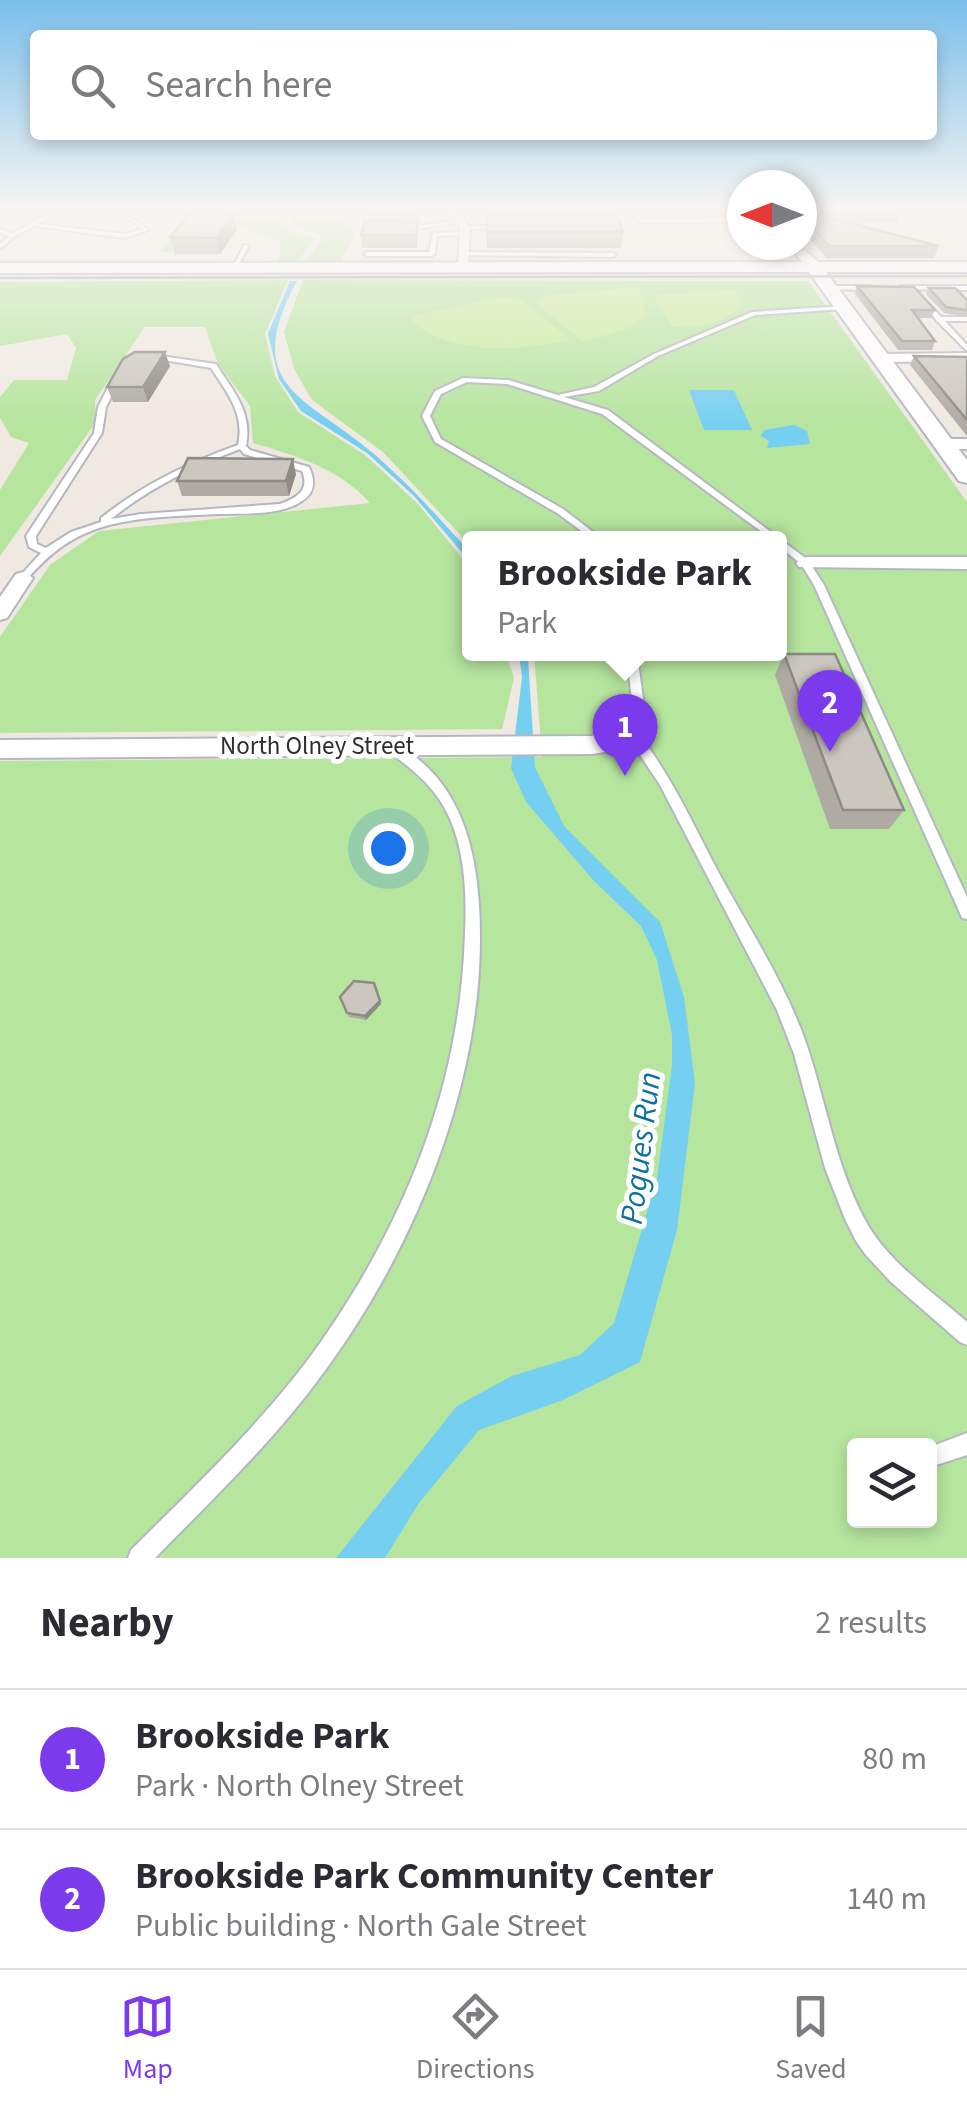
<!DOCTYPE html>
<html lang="en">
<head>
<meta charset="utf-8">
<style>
	:root { --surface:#fff; --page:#f2f2f3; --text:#2b2b33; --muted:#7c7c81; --line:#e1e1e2; --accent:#7c3aed }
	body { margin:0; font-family:"Source Sans 3",sans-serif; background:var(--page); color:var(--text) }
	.controls { position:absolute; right:30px; bottom:30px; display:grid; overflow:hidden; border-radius:10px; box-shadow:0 5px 15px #0003 }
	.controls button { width:90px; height:90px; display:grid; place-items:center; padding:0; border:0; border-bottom:2px solid var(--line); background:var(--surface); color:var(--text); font:50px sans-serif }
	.compass { position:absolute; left:727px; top:170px; width:90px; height:90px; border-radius:50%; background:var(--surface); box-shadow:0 5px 15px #0003; rotate:270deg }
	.you { position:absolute; left:388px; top:848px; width:35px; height:35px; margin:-25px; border:8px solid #fff; border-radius:50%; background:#1a73e8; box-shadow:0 0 0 15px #1a73e833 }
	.badge { display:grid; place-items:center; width:65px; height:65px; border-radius:50%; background:var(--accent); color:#fff; font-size:32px; font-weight:700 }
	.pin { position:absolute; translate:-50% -82px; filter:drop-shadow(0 2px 5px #0008) }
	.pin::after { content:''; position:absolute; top:52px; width:35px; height:30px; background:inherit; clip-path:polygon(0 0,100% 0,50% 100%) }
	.popup { position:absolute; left:462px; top:531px; width:325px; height:130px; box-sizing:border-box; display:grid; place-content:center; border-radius:10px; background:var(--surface); filter:drop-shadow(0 2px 8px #0005); font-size:32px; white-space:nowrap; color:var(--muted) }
	.popup b { font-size:38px; color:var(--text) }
	.popup::after { content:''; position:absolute; left:50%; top:100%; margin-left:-20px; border:20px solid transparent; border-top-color:var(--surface) }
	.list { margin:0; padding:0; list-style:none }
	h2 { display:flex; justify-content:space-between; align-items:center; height:130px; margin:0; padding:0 40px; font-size:42px }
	h2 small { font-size:32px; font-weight:400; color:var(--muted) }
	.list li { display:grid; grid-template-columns:65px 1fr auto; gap:30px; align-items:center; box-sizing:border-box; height:140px; padding:0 40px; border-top:2px solid var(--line) }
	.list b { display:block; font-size:38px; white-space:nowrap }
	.list p { margin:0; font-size:32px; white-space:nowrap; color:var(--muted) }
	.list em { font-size:32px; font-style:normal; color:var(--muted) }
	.icon { flex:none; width:55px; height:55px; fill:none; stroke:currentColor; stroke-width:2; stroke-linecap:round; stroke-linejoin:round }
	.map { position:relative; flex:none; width:967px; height:1558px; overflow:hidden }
	.search { position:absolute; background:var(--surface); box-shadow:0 5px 15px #0003; left:30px; right:30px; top:30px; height:110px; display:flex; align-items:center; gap:25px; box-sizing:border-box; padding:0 35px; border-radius:10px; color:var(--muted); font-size:38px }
	.sheet { height:410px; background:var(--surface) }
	nav { display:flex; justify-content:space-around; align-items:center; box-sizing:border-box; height:140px; border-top:2px solid var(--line); background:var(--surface); font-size:28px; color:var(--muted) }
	nav a { display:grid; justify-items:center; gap:5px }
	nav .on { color:var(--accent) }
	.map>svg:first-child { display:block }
	.green { fill:#b6e59e; fill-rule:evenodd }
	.pitch { fill:#c9ec9a }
	.water { fill:#75cff0 }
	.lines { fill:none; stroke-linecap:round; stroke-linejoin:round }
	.service-casing { stroke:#b4b7c1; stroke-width:4 }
	.minor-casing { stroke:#b4b7c1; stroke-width:4 }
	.secondary-casing { stroke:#b4b7c1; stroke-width:4 }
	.service { fill:#fff; fill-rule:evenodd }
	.minor { fill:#fff; fill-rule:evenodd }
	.secondary { fill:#fff; fill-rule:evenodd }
	.rail { stroke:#a3a6b8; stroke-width:2.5 }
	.wall { fill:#afaba4 }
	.shaded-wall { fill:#8e8b86 }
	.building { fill:#cbc7bf; stroke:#8e8b86; stroke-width:2.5 }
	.labels { text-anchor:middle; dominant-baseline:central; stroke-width:10; stroke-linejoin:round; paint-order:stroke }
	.street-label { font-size:25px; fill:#2e2e2e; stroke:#fff }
	.near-water-label { font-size:32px; font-style:italic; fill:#0d6fa3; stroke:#fff }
</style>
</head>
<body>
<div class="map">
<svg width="967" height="1558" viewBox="0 0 967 1558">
	<rect width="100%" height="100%" fill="#efe9e1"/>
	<g class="green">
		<path d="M155 209H265L280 217 289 231 315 238 296 263H278L281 242C230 224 211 205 172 252H160L183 222Z"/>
		<path d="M276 209H325L326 215 345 222 356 234 338 264 305 263 322 240 320 235 297 228 288 215Z"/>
		<path d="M288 280 265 334 275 376 298 412 365 455 419 505 470 568V654H506L514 678 502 729 0 733V637L50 565 99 531 370 503C339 468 296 456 253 443L250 406 218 364 205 327H145L95 400 96 422 0 556V490L29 443 11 437 0 418V397L14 380H67L76 348 67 334 0 346V282Z"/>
		<path d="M303 280 808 281 967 502V1558H0V761L542 757 534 654H780V538H470V545L383 452 312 400 294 369 284 332ZM854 1446H930V1520H854Z"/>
	</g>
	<g class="pitch">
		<path d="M637 287 645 299 644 316 629 328 583 342 535 302 543 296Z"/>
		<path d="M735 290 742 304C725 325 697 326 672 326L653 295Z"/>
		<path d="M503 297 521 300 571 340C520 350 455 357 412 322L416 315Z"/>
	</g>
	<g class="water">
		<path d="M290 281H297C239 388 307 396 374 454 409 484 439 518 470 552V562L414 496 367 453 301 411 279 379 268 334Z"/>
		<path d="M689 390H734L752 430H704Z"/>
		<path d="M794 425 807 431 810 444 767 448 769 441 761 436 764 430Z"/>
		<path d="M519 654H527L528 658 535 767 564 826 660 922 684 997 695 1083 677 1230 640 1362 563 1400 479 1430 419 1503 385 1558H336L457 1406 512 1376 580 1355 614 1323 657 1179 672 1065V1035L657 960 641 926 594 881 526 802 511 768 522 677Z"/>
	</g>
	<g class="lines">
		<defs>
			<g id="service">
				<path d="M59 209H65L39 224 125 234 142 229 129 219 91 209C113 209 132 216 149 230L125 238 34 226 15 236 0 249V244L9 236 0 233V229L12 233 28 225V223Z"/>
				<path d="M632 209H637L642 219 742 218V222L640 223Z"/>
				<path d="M461 219 463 222 404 231 401 229Z"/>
				<path d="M465 226H503L506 228 463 229Z"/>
				<path d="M465 232 467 235 437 236 435 254 432 256H367L364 254 367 252H429L433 233Z"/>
				<path d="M244 245 249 246 236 269H232Z"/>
				<path d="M465 252 613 253 616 255 613 257 463 255Z"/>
				<path d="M828 286H870L873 288 870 290 826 289Z"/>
				<path d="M900 286H967V290L898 289Z"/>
				<path d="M923 302H927L941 317H967V321H945L967 345V351L936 320Z"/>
				<path d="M843 306 845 309 755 315 658 356 599 391 564 397 608 410 779 538H770L602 414 507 384 467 382 441 394 430 416 441 439 563 509 601 538H591L557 513 435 442 422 416 435 391 463 378 508 380 558 395 594 387 654 354 752 312Z"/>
				<path d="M154 355 216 364C233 391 253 412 246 446L250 450 309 467C315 480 316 492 302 501 280 516 245 513 218 514 182 516 145 516 109 525 72 535 51 552 26 580H20V576L41 553 29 547 26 536 94 433 98 407 114 376 121 378 106 407 102 433 36 536 37 544 46 548 71 532 101 522V518C142 485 188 463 238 445 245 413 227 393 211 368L152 358V356ZM240 449 244 454 302 471C310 490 297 498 280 504L141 514 111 519C149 488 194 466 240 449Z"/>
				<path d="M780 539 808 560 824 585 967 897V919L962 918 960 913 814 585 801 564 780 547Z"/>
				<path d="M627 654H637L646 722 637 732C672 776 694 827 721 877 749 928 781 977 802 1032 826 1096 834 1167 869 1227 893 1266 933 1292 967 1322V1345L960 1342 891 1282 866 1255 856 1241 845 1219 825 1168 794 1054 777 1010 660 785 624 731 634 721Z"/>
				<path d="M389 741C455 772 475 838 479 905 490 1077 411 1263 305 1397 260 1454 206 1506 155 1558H128L131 1550C201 1480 274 1412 329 1330 410 1211 461 1078 465 933 467 892 465 844 444 807 430 782 407 765 385 749L383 746 385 743Z"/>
				<path d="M967 1433V1455L930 1467V1447Z"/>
			</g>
			<g id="minor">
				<path d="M446 209H456L470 228 468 269 458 267 460 228Z"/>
				<path d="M967 353V361L879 362 872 358 879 354Z"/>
				<path d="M967 439V449H943L935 444 943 439Z"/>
				<path d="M806 557H967V569L799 567 796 563Z"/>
				<path d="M23 572 33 578 7 618 0 620V597L16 574Z"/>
				<path d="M630 722 638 725 642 731C631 749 611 751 592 754L0 758V740L592 736Z"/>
			</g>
			<path id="secondary" d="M804 249 818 262H967V272H826L967 460V483L959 481 809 272 0 273V263L802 262 796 254Z"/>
		</defs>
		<use href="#service" class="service-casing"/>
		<use href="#minor" class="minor-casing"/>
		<use href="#secondary" class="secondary-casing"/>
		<use href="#service" class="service"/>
		<use href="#minor" class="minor"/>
		<use href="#secondary" class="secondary"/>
		<path class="rail" d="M0 278 967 276"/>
	</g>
	<g class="wall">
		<path d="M194 209H228L229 214H233L237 230 220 254H175L170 237Z"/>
		<path d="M368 209H422L420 222H418L417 248H362L361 235 368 221Z"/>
		<path d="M486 209H614L613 214 623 232 621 248H487Z"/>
		<path d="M670 209H742V210L741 214 673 215Z"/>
		<path d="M802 209 902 211 897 223H850L939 246 934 258H826L802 230Z"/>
		<path d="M857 286 935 310 931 318H918L935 341 932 350H898L855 294Z"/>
		<path d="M929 288 967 300V317L944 313 926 294Z"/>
		<path d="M914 356 967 357V436L910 365Z"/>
		<path d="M170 366 148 402H113L107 387Z"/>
		<path d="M296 474 289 496H182L177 481Z"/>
		<path d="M784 654 904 810 889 829H830L775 675Z"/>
		<path d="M340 997 381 1004 366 1020 349 1017Z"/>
	</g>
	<g class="shaded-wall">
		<path d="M226 209H228L230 218 233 214 237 230 220 254 216 238 223 214Z"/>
		<path d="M165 352 170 366 148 402 143 387Z"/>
		<path d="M293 459 296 474 289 496 286 481Z"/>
		<path d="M380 1001 381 1004 366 1020 365 1016Z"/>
	</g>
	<g class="building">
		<path d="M194 209H226L223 214H233L216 238 170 237Z"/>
		<path d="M368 209H420L367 213Z"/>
		<path d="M802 209H899L902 211 827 212V217L939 246H829L802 215Z"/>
		<path d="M617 214 623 232H487L486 217Z"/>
		<path d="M365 221 418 222 416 235H361Z"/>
		<path d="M857 286 914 287 935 310H912L935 341H902Z"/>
		<path d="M929 288H955L967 300V310L946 307Z"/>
		<path d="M135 352H165L143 387H107L123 359Z"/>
		<path d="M914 356 967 357V420Z"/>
		<path d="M188 458 293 459 286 481H177Z"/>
		<path d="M784 654H835L904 810H843Z"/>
		<path d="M354 981 374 983 380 1001 365 1016 347 1013 340 997Z"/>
	</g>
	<linearGradient id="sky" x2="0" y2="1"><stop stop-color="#7abfeb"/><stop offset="0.49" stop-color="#f8f5f2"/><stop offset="1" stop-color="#f8f5f2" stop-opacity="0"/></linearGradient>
	<rect width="967" height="427" fill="url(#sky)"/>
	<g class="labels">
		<g class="street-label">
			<text x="317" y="746">North Olney Street</text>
		</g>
		<g class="near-water-label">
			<text transform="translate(641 1148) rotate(-83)">Pogues Run</text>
		</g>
	</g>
</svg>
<div class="controls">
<button><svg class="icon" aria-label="layers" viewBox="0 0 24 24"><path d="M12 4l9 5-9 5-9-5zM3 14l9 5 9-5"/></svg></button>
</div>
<svg class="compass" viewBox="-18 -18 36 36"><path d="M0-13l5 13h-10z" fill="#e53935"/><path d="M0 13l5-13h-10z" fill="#7c7c81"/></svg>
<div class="you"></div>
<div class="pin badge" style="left:625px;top:776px">1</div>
<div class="popup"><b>Brookside Park</b>Park</div>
<div class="pin badge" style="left:830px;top:752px">2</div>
<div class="search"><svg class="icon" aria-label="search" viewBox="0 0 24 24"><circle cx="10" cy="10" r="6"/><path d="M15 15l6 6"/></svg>Search here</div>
</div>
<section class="sheet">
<h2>Nearby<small>2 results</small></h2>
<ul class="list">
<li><span class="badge">1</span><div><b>Brookside Park</b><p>Park · North Olney Street</p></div><em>80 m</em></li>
<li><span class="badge">2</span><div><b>Brookside Park Community Center</b><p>Public building · North Gale Street</p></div><em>140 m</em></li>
</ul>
</section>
<nav>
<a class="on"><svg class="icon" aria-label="map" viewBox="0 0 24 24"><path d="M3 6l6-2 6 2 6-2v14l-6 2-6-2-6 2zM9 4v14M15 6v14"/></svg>Map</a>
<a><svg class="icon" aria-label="directions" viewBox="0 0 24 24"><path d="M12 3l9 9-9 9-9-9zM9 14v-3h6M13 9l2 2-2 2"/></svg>Directions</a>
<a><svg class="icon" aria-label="saved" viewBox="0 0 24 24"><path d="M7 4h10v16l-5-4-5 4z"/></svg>Saved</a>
</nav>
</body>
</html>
